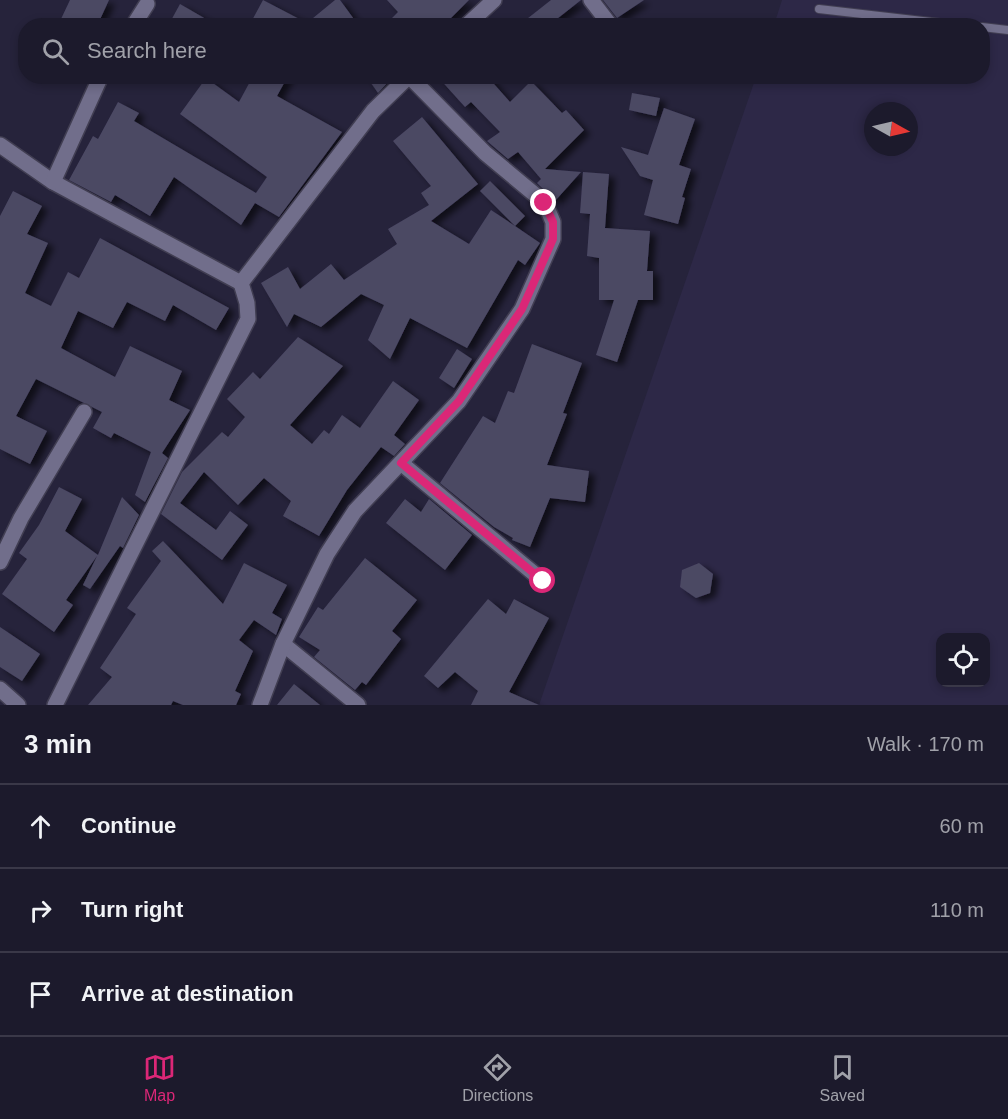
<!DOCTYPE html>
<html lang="en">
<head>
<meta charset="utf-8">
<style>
	:root { --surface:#1c1a2c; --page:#252334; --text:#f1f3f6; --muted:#a0a1a9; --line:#3a3848; --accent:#db2777 }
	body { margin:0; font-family:Helvetica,sans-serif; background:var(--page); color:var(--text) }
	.controls { position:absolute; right:18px; bottom:18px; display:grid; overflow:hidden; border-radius:12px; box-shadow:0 3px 9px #0003 }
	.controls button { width:54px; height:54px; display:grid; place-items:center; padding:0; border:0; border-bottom:2px solid var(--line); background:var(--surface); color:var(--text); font:30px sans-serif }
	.compass { position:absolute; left:864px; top:102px; width:54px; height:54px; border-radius:50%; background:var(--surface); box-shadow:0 3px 9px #0003; rotate:98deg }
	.stop { position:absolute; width:18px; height:18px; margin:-14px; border:4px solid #db2777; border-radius:50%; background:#fff }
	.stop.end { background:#db2777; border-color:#fff; box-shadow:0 2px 6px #0008 }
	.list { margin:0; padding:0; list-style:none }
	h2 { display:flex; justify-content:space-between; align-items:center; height:78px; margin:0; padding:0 24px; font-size:26px }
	h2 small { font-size:20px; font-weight:400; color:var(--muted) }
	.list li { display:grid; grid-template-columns:39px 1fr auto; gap:18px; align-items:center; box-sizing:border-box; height:84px; padding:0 24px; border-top:2px solid var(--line) }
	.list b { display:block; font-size:22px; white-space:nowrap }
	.list em { font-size:20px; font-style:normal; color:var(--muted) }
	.icon { flex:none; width:33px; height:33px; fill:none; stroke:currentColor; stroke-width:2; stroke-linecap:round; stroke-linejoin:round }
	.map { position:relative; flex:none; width:1008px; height:705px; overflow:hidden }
	.search { position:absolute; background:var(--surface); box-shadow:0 3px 9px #0003; left:18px; right:18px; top:18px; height:66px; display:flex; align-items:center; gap:15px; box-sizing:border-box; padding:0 21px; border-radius:24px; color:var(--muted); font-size:22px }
	.sheet { height:330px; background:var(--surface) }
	nav { display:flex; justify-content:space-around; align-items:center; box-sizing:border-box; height:84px; border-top:2px solid var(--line); background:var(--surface); font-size:16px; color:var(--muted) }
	nav a { display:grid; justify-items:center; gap:3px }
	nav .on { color:var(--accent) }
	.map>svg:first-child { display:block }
	.built { fill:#2d2847; fill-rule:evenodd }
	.building { fill:#4b4864; filter:url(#shadow) }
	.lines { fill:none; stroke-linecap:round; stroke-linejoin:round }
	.lane-casing { stroke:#413e52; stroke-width:10 }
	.street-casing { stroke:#413e52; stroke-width:18 }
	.lane { stroke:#716e8b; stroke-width:8 }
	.street { stroke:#716e8b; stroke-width:15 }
	.route { stroke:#db2777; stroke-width:8 }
</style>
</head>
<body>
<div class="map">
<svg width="1008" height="705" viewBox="0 0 1008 705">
	<defs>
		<filter id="shadow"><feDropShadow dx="6" dy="4" stdDeviation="3" flood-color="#0009"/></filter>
	</defs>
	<rect width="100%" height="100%" fill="#26233b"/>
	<path class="built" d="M782 0H1008V705H539L756 77 982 76V26L774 25ZM873 111H909V147H873ZM940 638H986V682H940Z"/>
	<g class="building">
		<path d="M70 0H109L97 26H73L61 19Z"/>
		<path d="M263 0 307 23 335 0H340L359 26H249Z"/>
		<path d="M387 0H469L443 26H384L398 12Z"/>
		<path d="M551 0H581L548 26H518Z"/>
		<path d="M603 0H644L617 18Z"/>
		<path d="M180 4 218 26H168Z"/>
		<path d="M253 76H288L277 96 342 132 279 217 255 203 241 225 174 177 150 216 115 195 111 202 69 180 93 136 98 139 118 102 139 113 134 121 256 193 267 177 180 114 206 78 239 102Z"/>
		<path d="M366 76H394L378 93Z"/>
		<path d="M437 76H487L510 102 531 81 562 113 566 110 584 130 545 169 581 172 555 201 537 183 541 179 518 152 508 159 487 141 500 132 471 102 465 107Z"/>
		<path d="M632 93 660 98 656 116 629 110Z"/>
		<path d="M664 108 695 119 679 165 691 169 682 197 685 198 678 224 644 215 653 180 640 176 621 147 648 155Z"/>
		<path d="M422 117 478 184 431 221 469 244 491 210 515 226 480 191 490 181 525 216 515 226 540 243 525 265 518 260 467 348 410 318 390 359 368 340 384 305 361 294 321 327 294 314 287 327 261 283 288 267 300 289 331 264 344 280 397 244 388 229 429 205 421 193 431 186 393 141Z"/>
		<path d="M583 172 609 174 605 228 650 231 647 271H653V300H638L617 362 596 355 614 300H599V258L587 256 590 214 580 213Z"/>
		<path d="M13 191 42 206 27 234 48 243 25 293 51 306 68 272 79 278 100 238 229 308 216 330 173 305 165 321 127 302 113 328 78 311 61 348 115 377 130 346 182 371 169 400 190 410 162 453 168 458 145 502 135 495 151 452 114 433 111 438 93 428 102 412 36 379 16 416 47 431 30 464 0 449V216Z"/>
		<path d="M298 337 343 366 290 425 312 444 324 430 329 434 342 415 360 428 393 381 419 400 394 435 405 444 394 456 381 447 347 490 319 536 283 516 291 501 264 478 238 505 204 472 180 503 216 530 230 511 248 525 222 560 161 514 182 472 222 432 228 437 245 417 227 399 253 372 260 379Z"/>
		<path d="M532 344 582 363 563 413 567 414 547 465 589 471 585 502 550 498 530 547 512 540 513 538 494 527 440 483 483 416 495 423 508 391 514 393Z"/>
		<path d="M457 349 472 359 454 388 439 378Z"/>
		<path d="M59 487 82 499 65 531 98 555 122 497 139 515 123 548 120 546 90 589 83 585 97 556 66 600 73 605 54 632 2 594 27 559 19 553 39 525Z"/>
		<path d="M405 499 421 512 429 499 472 535 445 570 386 523Z"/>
		<path d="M163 541 223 604 244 563 287 585 272 613 282 619 276 635 254 620 239 640 253 651 235 691 241 694 236 705H183L173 701 171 705H88L112 677 100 668 136 614 127 608 161 561 152 551Z"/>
		<path d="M365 558 417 600 392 631 401 639 366 685 362 682 355 690 314 657 320 650 299 637 318 607 323 610Z"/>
		<path d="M699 563 713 574 710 593 696 598 680 587 682 570Z"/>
		<path d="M488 599 506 614 514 599 549 618 509 692 539 705H471L478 691 455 672 438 688 424 676Z"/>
		<path d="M0 627 40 654 22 681 0 667Z"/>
		<path d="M294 684 320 705H277Z"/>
	</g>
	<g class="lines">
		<defs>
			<g id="lane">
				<path d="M819 9 966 26"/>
				<path d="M982 27 1008 30"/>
			</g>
			<g id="street">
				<path d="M591 0 611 26"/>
				<path d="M133 26 147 4"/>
				<path d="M466 26 494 0"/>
				<path d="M0 145 53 182 241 283"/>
				<path d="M53 182 101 76"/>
				<path d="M401 463 543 581"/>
				<path d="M0 562 21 518 84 412"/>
				<path d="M283 644 358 705"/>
				<path d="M0 689 18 705"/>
				<path d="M55 705 248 319 247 303 241 283 373 111 409 76"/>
				<path d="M260 705 283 644 327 554 355 511 459 401 522 309 553 239V222L545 203 485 153 409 76"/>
			</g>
		</defs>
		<use href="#lane" class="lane-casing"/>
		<use href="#street" class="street-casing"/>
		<use href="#lane" class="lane"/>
		<use href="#street" class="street"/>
	</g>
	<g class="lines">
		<path class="route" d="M543 581 401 463 459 401 522 309 553 239V222L544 203"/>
	</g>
</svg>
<div class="controls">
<button><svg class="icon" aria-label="locate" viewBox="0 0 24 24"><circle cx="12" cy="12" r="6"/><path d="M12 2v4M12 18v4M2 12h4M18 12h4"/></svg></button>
</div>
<svg class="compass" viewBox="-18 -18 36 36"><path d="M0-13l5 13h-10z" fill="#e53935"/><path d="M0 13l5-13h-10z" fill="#a0a1a9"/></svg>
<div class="stop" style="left:543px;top:581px"></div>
<div class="stop end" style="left:544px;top:203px"></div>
<div class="search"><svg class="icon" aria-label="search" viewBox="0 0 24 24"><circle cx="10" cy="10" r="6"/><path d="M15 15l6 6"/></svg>Search here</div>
</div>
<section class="sheet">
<h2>3 min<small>Walk · 170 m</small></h2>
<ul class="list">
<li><svg class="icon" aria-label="ahead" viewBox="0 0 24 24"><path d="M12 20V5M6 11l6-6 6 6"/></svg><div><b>Continue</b></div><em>60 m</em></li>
<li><svg class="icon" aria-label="right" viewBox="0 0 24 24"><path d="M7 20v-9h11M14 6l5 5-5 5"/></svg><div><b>Turn right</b></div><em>110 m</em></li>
<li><svg class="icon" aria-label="arrive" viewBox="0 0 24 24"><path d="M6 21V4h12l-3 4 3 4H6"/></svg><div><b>Arrive at destination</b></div></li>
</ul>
</section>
<nav>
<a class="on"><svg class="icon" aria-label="map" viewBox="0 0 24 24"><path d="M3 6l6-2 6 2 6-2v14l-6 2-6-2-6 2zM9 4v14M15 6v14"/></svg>Map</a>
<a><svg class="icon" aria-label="directions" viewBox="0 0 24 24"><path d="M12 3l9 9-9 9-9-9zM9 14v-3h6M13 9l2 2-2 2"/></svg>Directions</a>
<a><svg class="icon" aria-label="saved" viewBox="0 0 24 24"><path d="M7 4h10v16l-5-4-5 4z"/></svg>Saved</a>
</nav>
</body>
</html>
